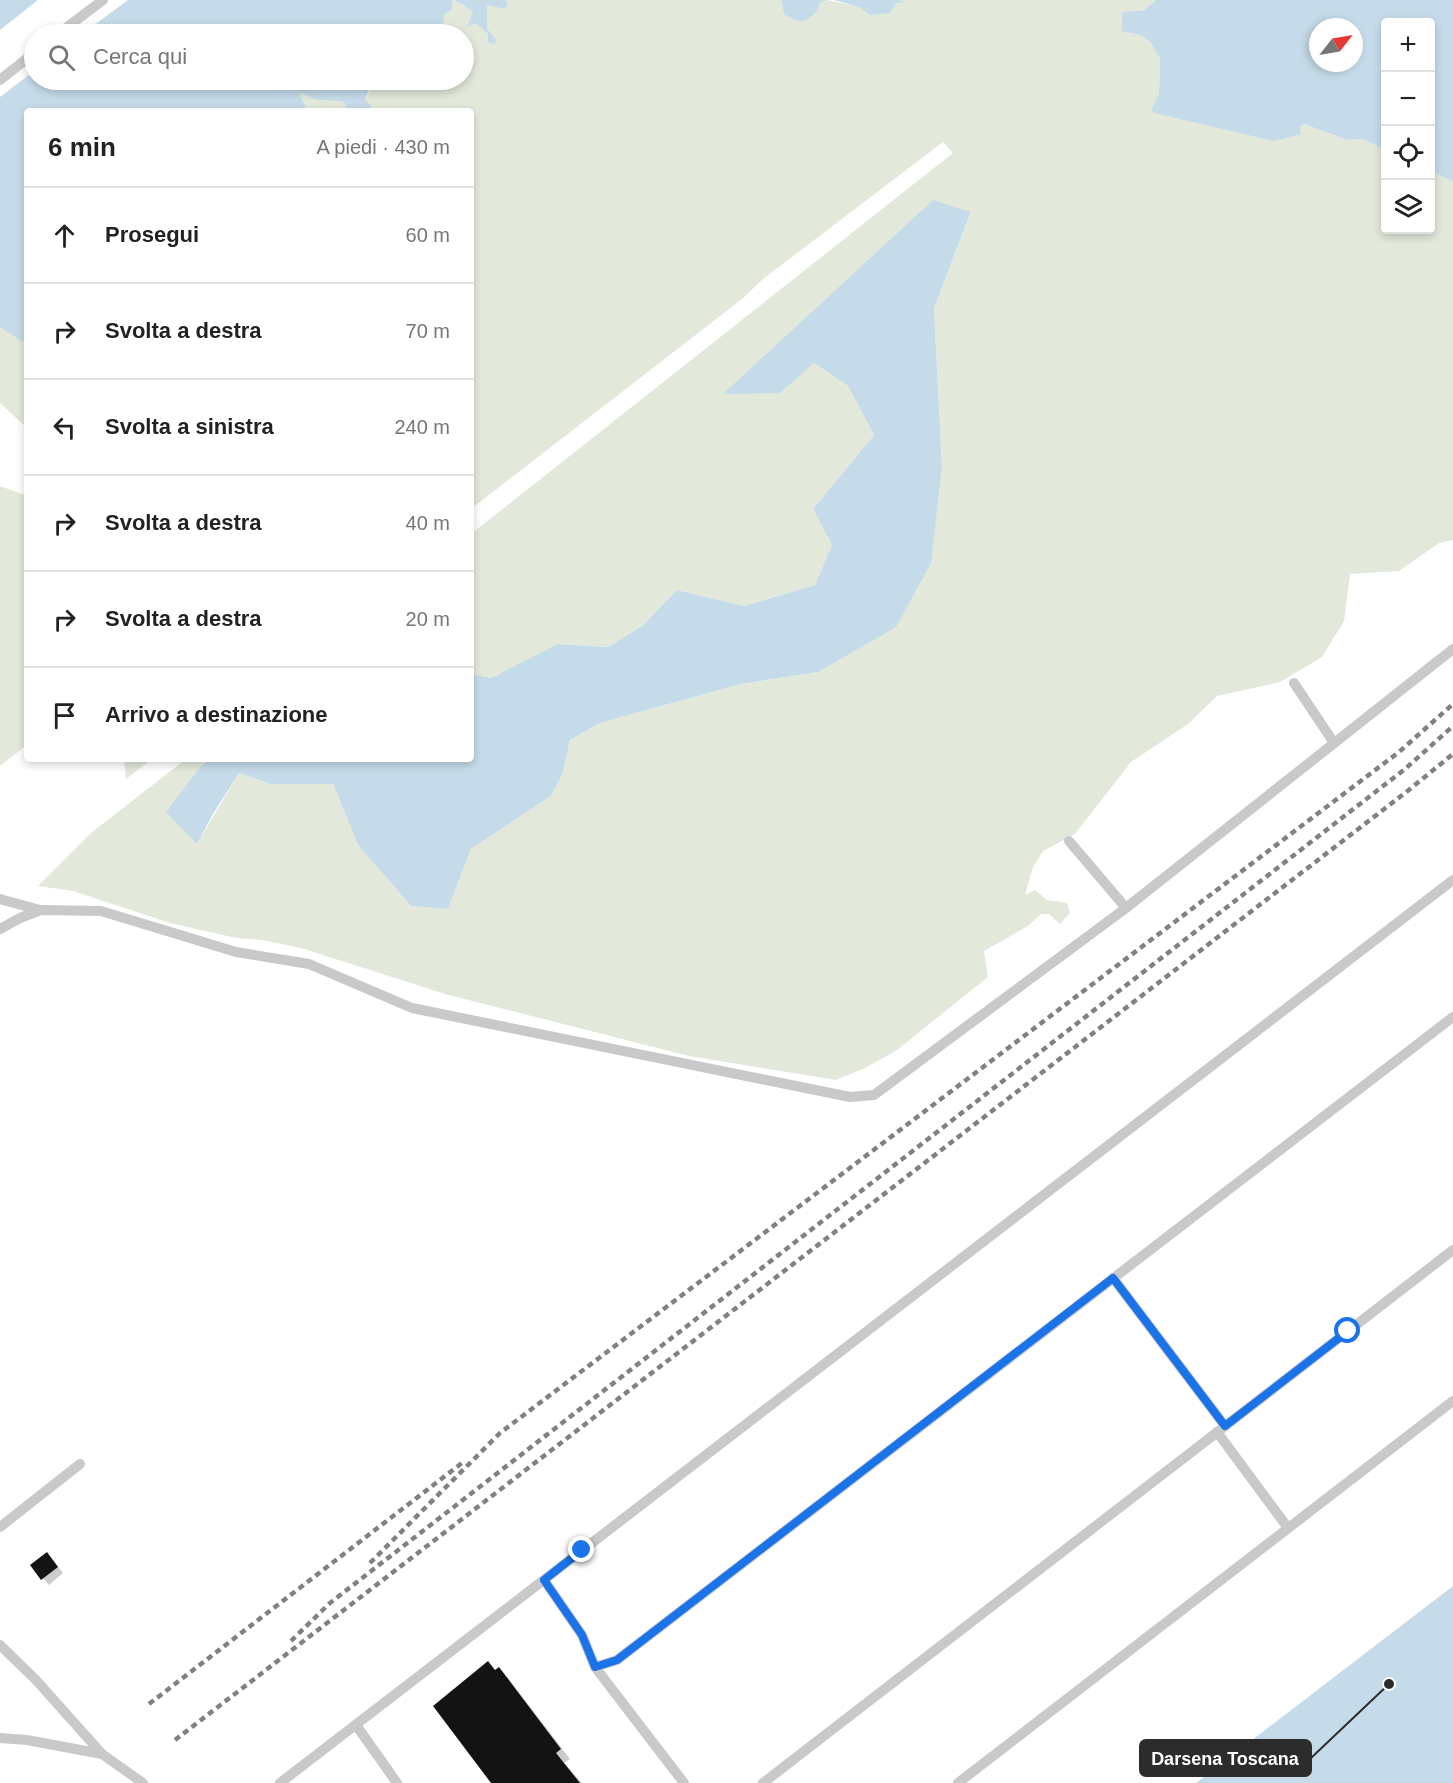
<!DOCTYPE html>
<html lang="it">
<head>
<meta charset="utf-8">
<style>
	:root { --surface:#fff; --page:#f2f2f2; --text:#222; --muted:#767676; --line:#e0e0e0 }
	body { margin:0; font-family:Arial,sans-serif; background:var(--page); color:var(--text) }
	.controls { position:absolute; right:18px; top:18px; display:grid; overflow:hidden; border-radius:6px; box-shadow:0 3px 9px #0003 }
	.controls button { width:54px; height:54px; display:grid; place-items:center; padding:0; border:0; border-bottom:2px solid var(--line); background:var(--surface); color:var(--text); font:30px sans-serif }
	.compass { position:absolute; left:1309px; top:18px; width:54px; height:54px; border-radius:50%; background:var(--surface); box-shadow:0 3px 9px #0003; rotate:59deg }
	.stop { position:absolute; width:18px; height:18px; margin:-14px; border:4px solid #1a73e8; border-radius:50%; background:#fff }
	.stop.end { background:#1a73e8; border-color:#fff; box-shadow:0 2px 6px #0008 }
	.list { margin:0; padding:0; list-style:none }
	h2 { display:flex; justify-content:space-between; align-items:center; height:78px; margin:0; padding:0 24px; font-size:26px }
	h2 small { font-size:20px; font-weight:400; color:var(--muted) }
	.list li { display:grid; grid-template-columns:39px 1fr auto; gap:18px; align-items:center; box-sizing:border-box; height:96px; padding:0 24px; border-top:2px solid var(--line) }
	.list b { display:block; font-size:22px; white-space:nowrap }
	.list em { font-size:20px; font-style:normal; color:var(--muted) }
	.icon { flex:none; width:33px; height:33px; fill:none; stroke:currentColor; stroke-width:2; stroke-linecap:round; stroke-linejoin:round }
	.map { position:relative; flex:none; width:1453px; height:1783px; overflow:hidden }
	.search { position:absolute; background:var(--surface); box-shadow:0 3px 9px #0003; left:24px; top:24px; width:450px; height:66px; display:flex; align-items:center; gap:15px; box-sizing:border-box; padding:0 21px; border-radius:33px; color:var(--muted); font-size:22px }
	.panel { position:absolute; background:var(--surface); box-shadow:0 3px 9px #0003; left:24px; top:108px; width:450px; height:654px; border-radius:6px }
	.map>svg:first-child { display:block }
	.green { fill:#e2e9da }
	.water { fill:#c6dbe9; fill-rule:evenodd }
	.shadow { fill:#0003 }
	.building { fill:#131313 }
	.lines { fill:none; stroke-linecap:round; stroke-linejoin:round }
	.service { stroke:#c9c9c9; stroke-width:10 }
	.rail { stroke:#818181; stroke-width:4.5; stroke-dasharray:6 4.5; stroke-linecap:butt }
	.route { stroke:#1a73e8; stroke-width:8 }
	.leader { fill:none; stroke:#2c2c2c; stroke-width:2 }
	.callout-dot { fill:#2c2c2c; stroke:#fff; stroke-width:2 }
	.callout { fill:#2c2c2c; stroke:#2c2c2c; stroke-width:2 }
	.callout-label { font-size:18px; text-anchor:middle; font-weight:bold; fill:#fff }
</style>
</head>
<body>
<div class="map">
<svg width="1453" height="1783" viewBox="0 0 1453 1783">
	<rect width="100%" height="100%" fill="#fff"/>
	<g class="green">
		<path d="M451 0 462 4 473 12 475 23 496 40 487 28V5L508 2 505 0H781L784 14 827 0 860 7 903 1 900 0H1156L1144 10 1122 12 1121 30 1141 35 1151 43 1160 59 1159 94 1151 110 1300 127 1304 124 1347 140 1363 139 1385 150 1386 230H1430L1431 171 1453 182V540L1439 543 1399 571 1350 574 1344 621 1322 657 1280 682 1217 696 1188 724 1131 762 1075 834 1043 851 1033 867 1025 895 1035 890 1047 900 1067 903 1070 913 1060 924 1049 914H1041L1028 926 984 951 988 977 897 1050 865 1068 836 1080 689 1056 445 994 301 948 262 940 236 938 170 923 73 891 38 886 91 833 186 759H211L201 766 197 844 239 773 270 784H333L358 845 411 906 448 909 471 849 551 796 563 773 570 740 600 723 741 684 818 672 942 466 934 308 971 213 779 393 814 363 848 386 874 435 813 509 832 545 815 585 744 606 677 590 642 626 608 647 558 644 491 678 471 674V534L953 153 943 142 763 279 742 299 471 509V111H373L370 104 365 101 371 87 380 80H464V34H434C434 23 442 16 452 9Z"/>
		<path d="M303 93 324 100 333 99 345 103 347 111H308L300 95Z"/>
		<path d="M0 327 21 341 27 342V428L0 403Z"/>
		<path d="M0 486 27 496V745L0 766Z"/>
		<path d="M124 759H152L126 779Z"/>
	</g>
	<g class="water">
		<path d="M0 0H38L0 30Z"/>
		<path d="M128 0H505L508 2 506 9 487 5V28L496 40 495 44 488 42V34L475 23 467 27 473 12 462 4 452 0V9L444 15 443 23 434 27V34H82Z"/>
		<path d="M781 0H827L819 3 818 10C806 23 800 25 784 14Z"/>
		<path d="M834 0H900L904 2 896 3 890 13 870 15 859 7Z"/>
		<path d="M1156 0H1453V182L1431 171 1430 22H1386L1385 150 1363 139 1347 140 1304 124 1300 127 1301 134 1274 141 1154 113 1151 110 1159 94 1160 59 1151 43 1141 35 1121 31 1122 12 1144 10ZM1318 27H1354V63H1318Z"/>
		<path d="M34 71V80H380L370 87 365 100 370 104 373 111H347L345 103C326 97 320 105 303 93L300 95 308 111H27V342L21 341 0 327V97Z"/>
		<path d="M933 200 971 212 934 308 942 466 931 563 896 627 818 672 741 684 600 723 570 740 563 773 551 796 471 849 448 909 411 906 358 845 333 784H270L239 773 213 814 197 844 166 812 201 766 211 759H471V674L491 678 558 644 608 647 642 626 677 590 744 606 815 585 832 545 813 509 874 435 848 386 814 363 780 393 723 394Z"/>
		<path d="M1453 1586V1783H1196Z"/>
	</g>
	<g class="shadow">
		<path d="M53 1560 63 1573 49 1585 32 1566Z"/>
		<path d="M499 1669 508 1678 570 1759 564 1763 582 1783H493Z"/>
	</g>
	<g class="building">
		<path d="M47 1552 58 1567 41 1580 30 1565Z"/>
		<path d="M488 1661 495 1670 499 1667 561 1749 556 1753 580 1783H491L433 1706Z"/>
	</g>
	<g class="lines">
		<g class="service">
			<path d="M58 34 103 0"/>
			<path d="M0 80 34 53"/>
			<path d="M1294 683 1334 743"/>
			<path d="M1069 841 1126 908"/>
			<path d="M0 899 40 910"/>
			<path d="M0 929 20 918 41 910 101 911 236 952 309 964 412 1008 850 1097 874 1095 1126 908 1453 649"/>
			<path d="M1113 1278 1225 1426"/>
			<path d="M1217 1432 1288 1528"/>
			<path d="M0 1527 80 1464"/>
			<path d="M544 1580 582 1635 595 1667 684 1783"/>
			<path d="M0 1645 36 1680 102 1754"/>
			<path d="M595 1667 617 1660 1453 1017"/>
			<path d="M356 1725 397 1783"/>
			<path d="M0 1738 27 1740 102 1754 143 1783"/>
			<path d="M280 1783 1453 880"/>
			<path d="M763 1783 1453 1250"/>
			<path d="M958 1783 1453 1401"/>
		</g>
		<g class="rail">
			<path d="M370 1563 500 1433 1399 752 1453 704"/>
			<path d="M291 1641 330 1603 1405 769 1453 726"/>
			<path d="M149 1704 462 1463"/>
			<path d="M175 1740 1405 793 1453 754"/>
		</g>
	</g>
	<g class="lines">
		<path class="route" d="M582 1550 544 1580 582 1635 595 1667 617 1660 1113 1278 1225 1426 1348 1331"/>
	</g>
	<path class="leader" d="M1389 1684L1311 1758"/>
	<circle class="callout-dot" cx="1389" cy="1684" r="6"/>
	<rect class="callout" x="1140" y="1740" width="171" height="36" rx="6"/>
	<g class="callout-label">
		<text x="1225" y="1765">Darsena Toscana</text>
	</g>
</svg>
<div class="controls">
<button>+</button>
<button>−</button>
<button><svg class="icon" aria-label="locate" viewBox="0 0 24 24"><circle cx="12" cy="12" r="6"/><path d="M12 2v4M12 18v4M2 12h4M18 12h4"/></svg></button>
<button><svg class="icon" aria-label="layers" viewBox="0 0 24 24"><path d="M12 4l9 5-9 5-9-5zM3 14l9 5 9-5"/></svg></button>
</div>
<svg class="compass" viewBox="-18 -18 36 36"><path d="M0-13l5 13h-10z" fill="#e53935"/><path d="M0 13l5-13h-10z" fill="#767676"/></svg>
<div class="stop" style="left:1348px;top:1331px"></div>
<div class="stop end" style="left:582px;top:1550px"></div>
<div class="search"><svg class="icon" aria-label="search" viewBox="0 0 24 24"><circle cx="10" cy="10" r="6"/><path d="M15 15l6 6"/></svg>Cerca qui</div>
<section class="panel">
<h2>6 min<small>A piedi · 430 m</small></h2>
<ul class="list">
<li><svg class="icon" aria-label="ahead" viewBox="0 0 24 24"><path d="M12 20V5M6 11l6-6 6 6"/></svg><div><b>Prosegui</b></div><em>60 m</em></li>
<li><svg class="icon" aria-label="right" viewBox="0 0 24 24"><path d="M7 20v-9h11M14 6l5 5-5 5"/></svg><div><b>Svolta a destra</b></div><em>70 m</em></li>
<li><svg class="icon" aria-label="left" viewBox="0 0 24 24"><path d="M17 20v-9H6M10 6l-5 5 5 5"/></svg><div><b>Svolta a sinistra</b></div><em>240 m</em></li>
<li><svg class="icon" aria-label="right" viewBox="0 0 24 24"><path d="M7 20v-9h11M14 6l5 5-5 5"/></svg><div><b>Svolta a destra</b></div><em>40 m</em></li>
<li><svg class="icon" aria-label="right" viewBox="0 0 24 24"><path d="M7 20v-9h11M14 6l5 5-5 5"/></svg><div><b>Svolta a destra</b></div><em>20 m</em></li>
<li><svg class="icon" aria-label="arrive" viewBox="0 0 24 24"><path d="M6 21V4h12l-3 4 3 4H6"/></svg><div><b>Arrivo a destinazione</b></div></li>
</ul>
</section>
</div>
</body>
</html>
